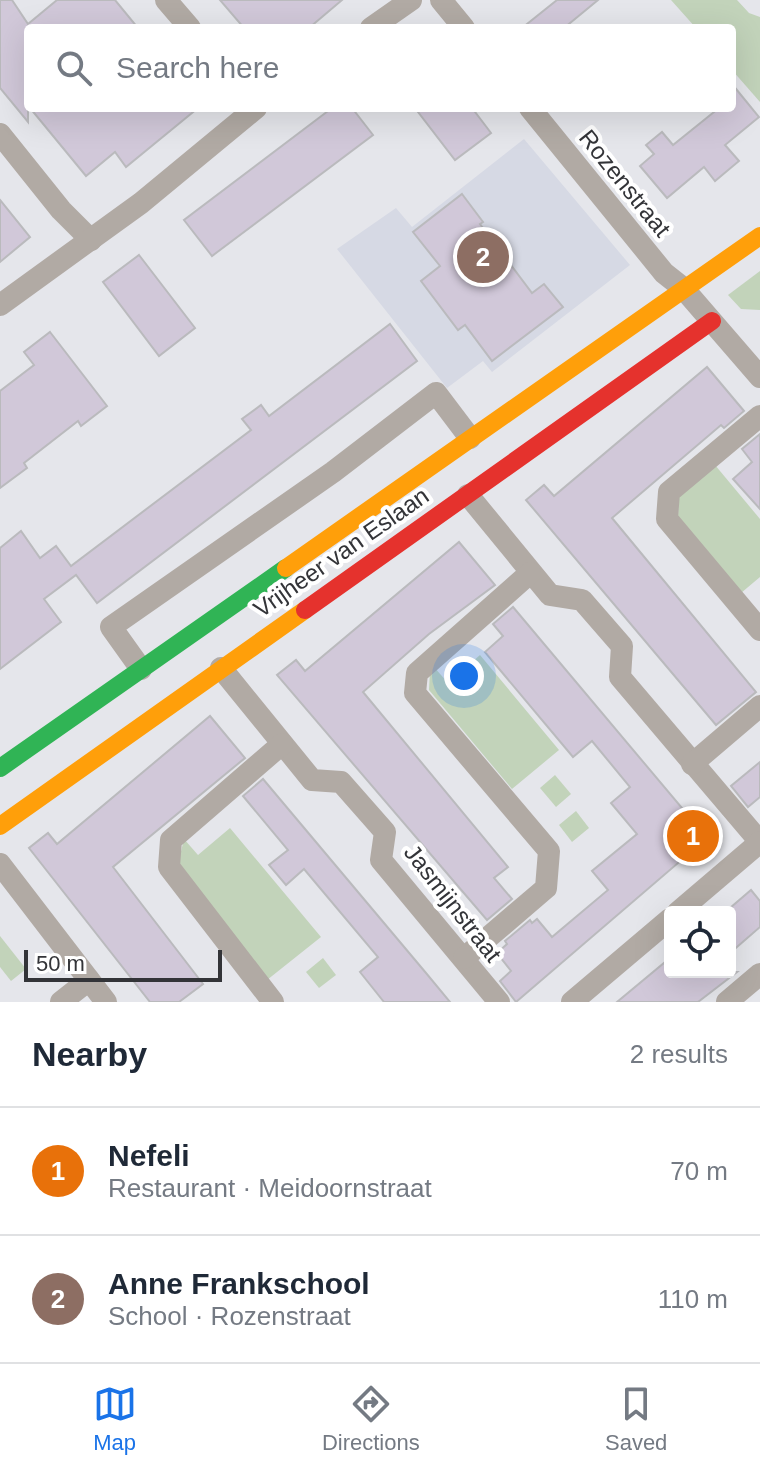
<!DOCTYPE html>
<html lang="en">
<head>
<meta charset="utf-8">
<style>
	:root { --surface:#fff; --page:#f2f2f3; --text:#1f2937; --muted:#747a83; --line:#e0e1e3; --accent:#1a73e8 }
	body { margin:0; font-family:Helvetica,sans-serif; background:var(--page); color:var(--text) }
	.controls { position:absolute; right:24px; bottom:24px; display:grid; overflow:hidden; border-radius:8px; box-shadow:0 8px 32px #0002 }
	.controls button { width:72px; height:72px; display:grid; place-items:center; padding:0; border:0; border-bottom:2px solid var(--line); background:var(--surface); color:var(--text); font:40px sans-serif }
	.scale { position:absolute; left:24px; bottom:20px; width:198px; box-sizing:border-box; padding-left:8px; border:4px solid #333438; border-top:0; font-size:22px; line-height:28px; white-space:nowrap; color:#333438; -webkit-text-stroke:6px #fff; paint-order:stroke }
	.you { position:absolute; left:464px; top:676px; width:28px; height:28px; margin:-20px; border:6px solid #fff; border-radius:50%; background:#1a73e8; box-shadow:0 0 0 12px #1a73e833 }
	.badge { display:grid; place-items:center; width:52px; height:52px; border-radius:50%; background:var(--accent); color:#fff; font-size:26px; font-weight:700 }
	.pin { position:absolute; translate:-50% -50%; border:4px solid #fff; box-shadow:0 2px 8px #0006 }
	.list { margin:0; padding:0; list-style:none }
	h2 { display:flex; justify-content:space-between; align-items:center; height:104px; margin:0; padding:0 32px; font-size:34px }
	h2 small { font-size:26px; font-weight:400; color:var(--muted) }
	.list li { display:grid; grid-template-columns:52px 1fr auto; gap:24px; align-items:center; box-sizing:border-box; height:128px; padding:0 32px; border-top:2px solid var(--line) }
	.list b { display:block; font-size:30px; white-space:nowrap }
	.list p { margin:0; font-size:26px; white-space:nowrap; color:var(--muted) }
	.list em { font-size:26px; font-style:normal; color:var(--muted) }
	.icon { flex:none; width:44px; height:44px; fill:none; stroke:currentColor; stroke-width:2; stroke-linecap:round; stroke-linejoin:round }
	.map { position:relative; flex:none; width:760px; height:1002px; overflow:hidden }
	.search { position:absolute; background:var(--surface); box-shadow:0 8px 32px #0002; left:24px; right:24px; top:24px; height:88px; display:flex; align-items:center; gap:20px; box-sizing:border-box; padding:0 28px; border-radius:8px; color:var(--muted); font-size:30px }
	.sheet { height:360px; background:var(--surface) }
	nav { display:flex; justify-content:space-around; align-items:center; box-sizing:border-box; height:112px; border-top:2px solid var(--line); background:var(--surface); font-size:22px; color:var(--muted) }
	nav a { display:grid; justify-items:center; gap:4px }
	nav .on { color:var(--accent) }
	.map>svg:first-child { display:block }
	.built { fill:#d6d9e4 }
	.green { fill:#c2d3ba }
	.building { fill:#d1c8d9; stroke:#bababd; stroke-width:2 }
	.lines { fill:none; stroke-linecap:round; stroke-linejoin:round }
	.street { stroke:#b1aaa4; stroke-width:22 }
	.fast { stroke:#30b455; stroke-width:18 }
	.slow { stroke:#ff9f0a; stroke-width:18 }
	.jam { stroke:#e5322d; stroke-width:18 }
	.labels { text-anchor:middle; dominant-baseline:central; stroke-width:8; stroke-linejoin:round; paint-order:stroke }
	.street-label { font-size:24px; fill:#333438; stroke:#fff }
</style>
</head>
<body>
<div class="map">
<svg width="760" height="1002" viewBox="0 0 760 1002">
	<rect width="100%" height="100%" fill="#e5e6eb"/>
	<path class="built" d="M524 139 630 265 492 372 483 361 447 388 337 249 396 208 412 227Z"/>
	<g class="green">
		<path d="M671 0H737L749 13 760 17V102L732 70V28H696Z"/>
		<path d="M760 271V310L741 309 728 295Z"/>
		<path d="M715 465 760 519V577L741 593 678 517 679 495Z"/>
		<path d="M480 655 559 750 512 789 429 690 430 670 434 667 448 683Z"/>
		<path d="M555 775 571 794 556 807 540 788Z"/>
		<path d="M576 811 589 828 572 842 559 825Z"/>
		<path d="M230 828 321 937 267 980 178 864 184 839 198 855Z"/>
		<path d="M0 936 26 969 11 981 0 967Z"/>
		<path d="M323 958 336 975 319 988 306 972Z"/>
	</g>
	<g class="building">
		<path d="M0 0H12L28 24 57 0H115L138 28H28V122L0 88Z"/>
		<path d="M220 0H342L309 28H244Z"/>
		<path d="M557 0H598L564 28H522Z"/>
		<path d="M732 84 759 117 725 145 739 161 715 181 704 167 667 198 640 166 654 154 646 145 662 132 673 145 719 108H732Z"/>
		<path d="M30 108H198L126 167 115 152 86 176Z"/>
		<path d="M332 108H352L373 135 212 256 184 220Z"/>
		<path d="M415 108H472L491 133 455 160Z"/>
		<path d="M462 194 483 222 480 224 532 293 544 284 563 307 492 361 465 325 458 330 421 281 440 266 413 232Z"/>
		<path d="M0 200 30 237 0 262Z"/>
		<path d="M139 255 195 328 159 356 103 282Z"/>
		<path d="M390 324 417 361 97 603 76 575 44 599 61 622 0 669V548L21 531 40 558 56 546 71 566 251 430 242 419 261 405 269 416Z"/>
		<path d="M50 332 107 406 81 426 78 421 24 463 27 468 0 488V391L34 365 24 352Z"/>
		<path d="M707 367 744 411 724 428 721 425 612 518 756 692 716 725 526 500 544 485 554 496Z"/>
		<path d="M760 434V509L733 479 752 462 742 449Z"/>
		<path d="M459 542 495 585 429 634 363 692 508 867 494 878 512 899 487 920 277 675 296 660 305 671Z"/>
		<path d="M513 607 692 820 697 815 713 833 516 1002 500 981 511 971 497 953 507 944 505 941 530 920 532 923 537 919 552 937 608 890 592 871 637 834 611 803 630 787 592 741 573 757 485 652 503 636 493 624Z"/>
		<path d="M210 716 245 758 113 867 203 984 179 1002H150L29 848 48 833 57 844Z"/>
		<path d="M760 762V797L748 807 731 786Z"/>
		<path d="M263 779 426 973 450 1002H384L360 972 378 957 304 869 286 885 269 865 288 850 243 796Z"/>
		<path d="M751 890 760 901V927L730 953V908Z"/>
		<path d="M670 958V972H737L698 1002H617Z"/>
	</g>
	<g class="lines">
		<g class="street">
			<path d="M166 0 190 28"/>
			<path d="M441 0 464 28"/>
			<path d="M371 28 411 0"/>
			<path d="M530 108 664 273 683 288 760 377"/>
			<path d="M0 134 61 210 91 240"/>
			<path d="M0 305 141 203 256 108"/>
			<path d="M760 416 669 492 667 519 760 630"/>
			<path d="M468 495 550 595 582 600 622 646 620 677 760 842"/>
			<path d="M221 668 312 780 341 782 385 832 381 860 499 1002"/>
			<path d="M141 669 111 627 333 472 436 393 470 438"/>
			<path d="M692 764 760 706"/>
			<path d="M0 864 106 1002"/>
			<path d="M678 912 760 842"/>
			<path d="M464 958 546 888 549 851 415 693 417 673 530 573"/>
			<path d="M61 1002 89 980"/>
			<path d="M273 1002 169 867 171 840 282 744"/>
			<path d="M572 1002 670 919"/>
			<path d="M727 1002 760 974"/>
		</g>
		<path class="fast" d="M0 768 286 568"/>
		<g class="slow">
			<path d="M286 568 760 236"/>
			<path d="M0 826 305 610"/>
		</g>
		<path class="jam" d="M305 610 712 321"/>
	</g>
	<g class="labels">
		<g class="street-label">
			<text transform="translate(625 183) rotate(51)">Rozenstraat</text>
			<text transform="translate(341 552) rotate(-35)">Vrijheer van Eslaan</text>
			<text transform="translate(453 903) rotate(52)">Jasmijnstraat</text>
		</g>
	</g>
</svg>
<div class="controls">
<button><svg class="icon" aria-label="locate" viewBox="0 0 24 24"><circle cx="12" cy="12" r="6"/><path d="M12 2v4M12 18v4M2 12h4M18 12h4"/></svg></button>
</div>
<div class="scale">50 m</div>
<div class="you"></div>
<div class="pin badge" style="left:693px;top:836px;background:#e8710a">1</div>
<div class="pin badge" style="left:483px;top:257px;background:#8d6e63">2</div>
<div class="search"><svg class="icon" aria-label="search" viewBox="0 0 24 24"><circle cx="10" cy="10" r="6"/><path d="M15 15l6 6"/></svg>Search here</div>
</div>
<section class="sheet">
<h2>Nearby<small>2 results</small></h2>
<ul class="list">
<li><span class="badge" style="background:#e8710a">1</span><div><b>Nefeli</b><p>Restaurant · Meidoornstraat</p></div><em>70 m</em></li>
<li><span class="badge" style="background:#8d6e63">2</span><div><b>Anne Frankschool</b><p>School · Rozenstraat</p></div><em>110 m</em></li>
</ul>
</section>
<nav>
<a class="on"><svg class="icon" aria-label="map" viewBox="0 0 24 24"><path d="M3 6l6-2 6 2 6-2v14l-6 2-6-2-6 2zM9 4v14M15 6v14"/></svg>Map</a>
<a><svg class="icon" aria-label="directions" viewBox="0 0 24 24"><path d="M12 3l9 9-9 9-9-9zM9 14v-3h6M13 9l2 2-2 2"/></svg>Directions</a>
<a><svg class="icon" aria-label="saved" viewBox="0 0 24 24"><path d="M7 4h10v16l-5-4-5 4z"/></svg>Saved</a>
</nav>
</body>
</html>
